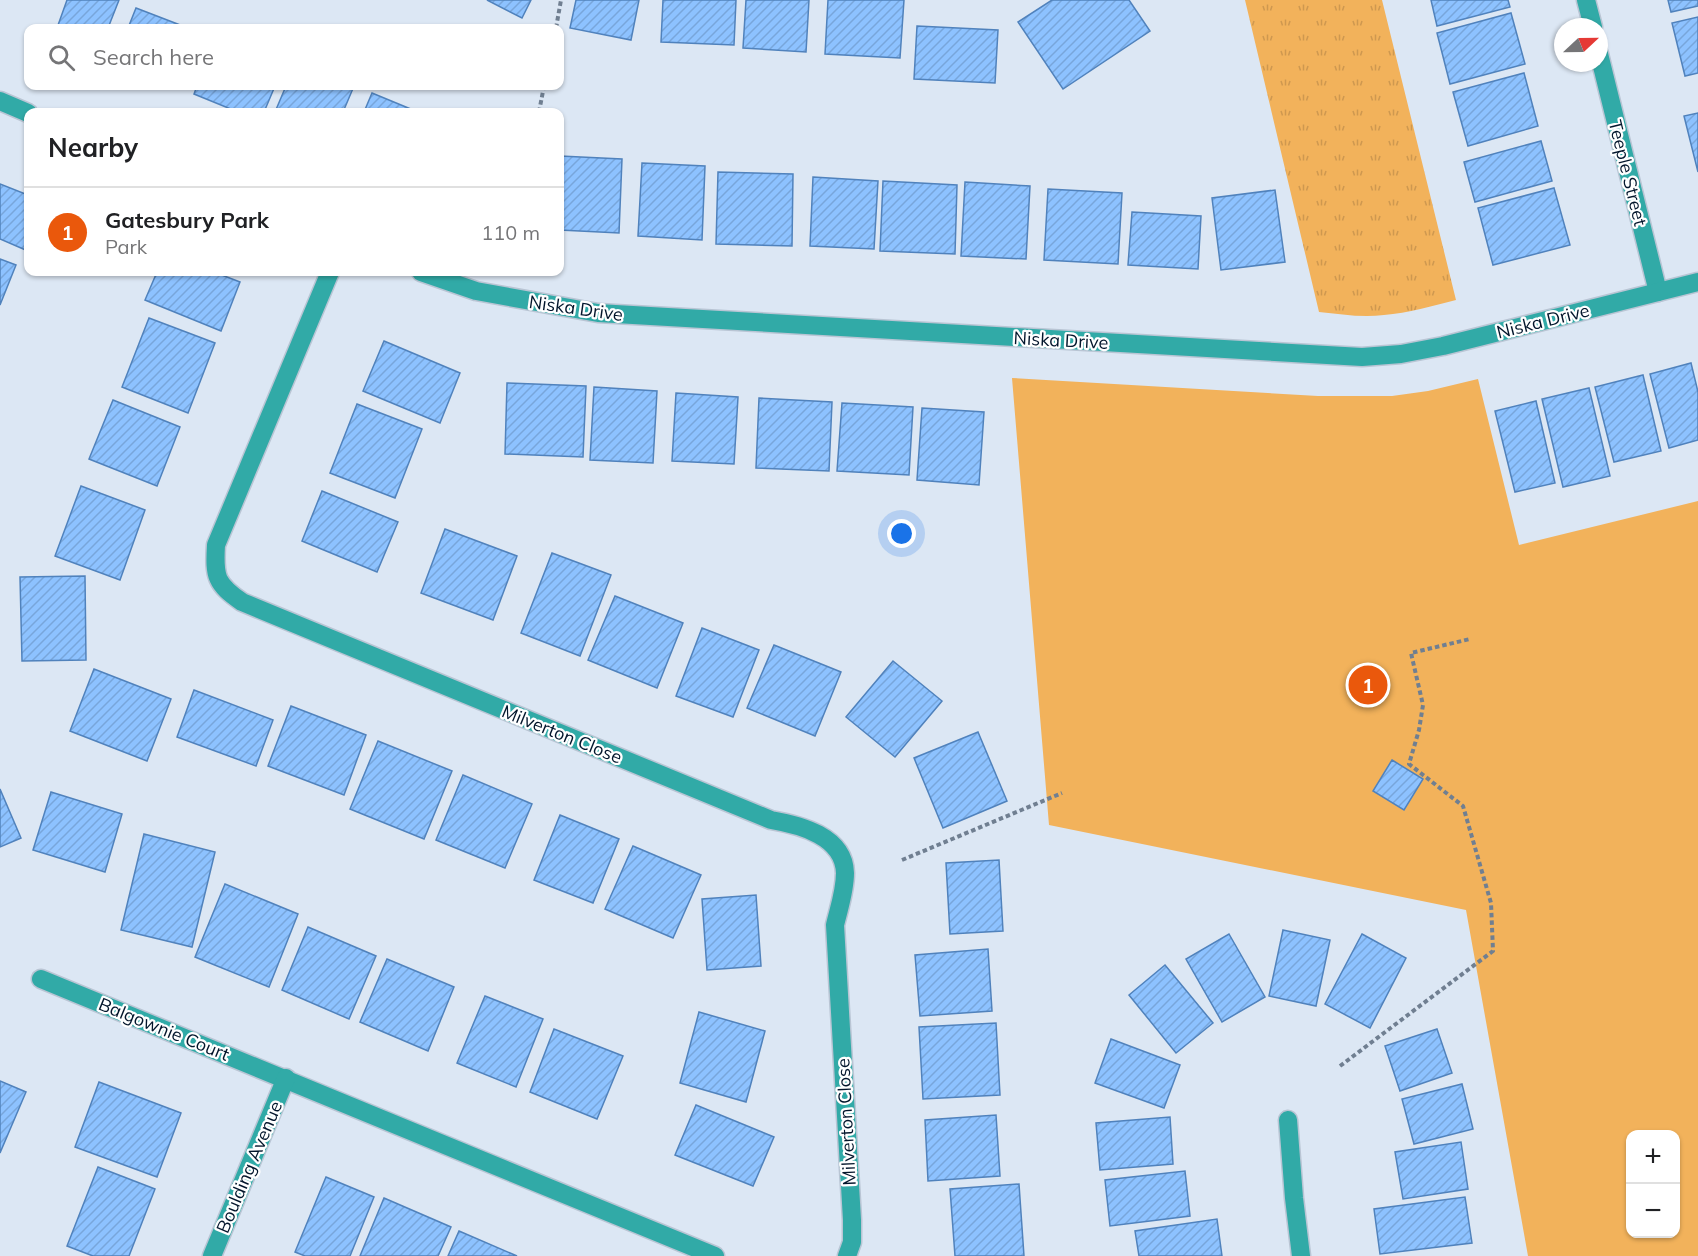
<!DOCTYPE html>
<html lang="en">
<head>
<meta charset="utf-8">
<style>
	:root { --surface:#fff; --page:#f2f2f2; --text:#202124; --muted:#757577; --line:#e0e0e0; --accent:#ea580c }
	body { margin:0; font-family:Mulish,sans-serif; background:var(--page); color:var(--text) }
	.controls { position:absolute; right:18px; bottom:18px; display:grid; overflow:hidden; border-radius:12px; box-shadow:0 2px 4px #0004 }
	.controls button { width:54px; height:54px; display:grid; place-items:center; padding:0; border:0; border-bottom:2px solid var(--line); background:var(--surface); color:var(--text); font:30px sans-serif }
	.compass { position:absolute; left:1554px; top:18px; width:54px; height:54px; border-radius:50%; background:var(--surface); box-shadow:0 2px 4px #0004; rotate:68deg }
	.you { position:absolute; left:902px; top:534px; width:21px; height:21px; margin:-15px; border:4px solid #fff; border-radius:50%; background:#1a73e8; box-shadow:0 0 0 9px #1a73e833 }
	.badge { display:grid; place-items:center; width:39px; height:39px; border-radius:50%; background:var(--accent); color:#fff; font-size:20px; font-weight:700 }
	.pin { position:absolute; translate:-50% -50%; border:3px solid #fff; box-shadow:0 2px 6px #0006 }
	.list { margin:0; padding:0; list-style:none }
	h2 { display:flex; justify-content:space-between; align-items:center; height:78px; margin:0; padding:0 24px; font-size:26px }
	h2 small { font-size:20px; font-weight:400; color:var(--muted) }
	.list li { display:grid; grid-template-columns:39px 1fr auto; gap:18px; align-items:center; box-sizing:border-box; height:90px; padding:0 24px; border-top:2px solid var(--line) }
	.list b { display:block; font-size:22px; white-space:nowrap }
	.list p { margin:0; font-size:20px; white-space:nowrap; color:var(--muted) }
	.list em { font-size:20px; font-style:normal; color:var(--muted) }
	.icon { flex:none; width:33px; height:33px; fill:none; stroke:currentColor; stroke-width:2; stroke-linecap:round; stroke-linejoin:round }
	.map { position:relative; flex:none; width:1698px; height:1256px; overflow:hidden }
	.search { position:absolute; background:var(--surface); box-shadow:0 2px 4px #0004; left:24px; top:24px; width:540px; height:66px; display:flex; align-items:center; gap:15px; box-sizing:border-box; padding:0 21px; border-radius:12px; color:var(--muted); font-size:22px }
	.panel { position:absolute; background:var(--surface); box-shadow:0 2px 4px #0004; left:24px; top:108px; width:540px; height:168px; border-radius:12px }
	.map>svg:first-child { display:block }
	.grass { fill:url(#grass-tufts) }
	.green { fill:#f2b25b; fill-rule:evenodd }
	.building { fill:url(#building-hatch); stroke:#5082bc; stroke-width:1.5 }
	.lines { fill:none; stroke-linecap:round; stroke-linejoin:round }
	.street-casing { stroke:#b9c5d4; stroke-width:21 }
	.path { stroke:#707f91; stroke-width:4; stroke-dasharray:4.5 3; stroke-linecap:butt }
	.street { stroke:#31aaa7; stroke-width:18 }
	.labels { text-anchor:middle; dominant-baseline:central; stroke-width:4.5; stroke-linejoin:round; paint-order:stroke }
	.street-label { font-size:18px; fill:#02152b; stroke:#fff }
</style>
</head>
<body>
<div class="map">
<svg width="1698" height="1256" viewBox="0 0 1698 1256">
	<defs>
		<pattern id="grass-tufts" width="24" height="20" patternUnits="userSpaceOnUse" patternTransform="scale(1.5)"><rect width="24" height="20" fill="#f2b25b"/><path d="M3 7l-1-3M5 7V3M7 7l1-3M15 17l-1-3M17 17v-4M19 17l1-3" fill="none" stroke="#ce984f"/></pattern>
		<pattern id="building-hatch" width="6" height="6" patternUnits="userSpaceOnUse" patternTransform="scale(1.5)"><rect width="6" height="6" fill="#8dc2ff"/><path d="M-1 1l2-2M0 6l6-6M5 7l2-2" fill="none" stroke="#78a6db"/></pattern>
	</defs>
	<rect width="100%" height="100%" fill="#dce7f4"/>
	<path class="grass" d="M1245 0H1382L1456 300C1433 306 1408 313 1384 315 1362 318 1340 314 1319 312Z"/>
	<path class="green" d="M1012 378 1318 396H1392L1428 391 1478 379 1519 545 1698 501V1256H1528L1466 910 1049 825ZM1630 1134H1676V1234H1630Z"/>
	<g class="building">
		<path d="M67 0H119L108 28H57Z"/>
		<path d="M487 0H531L522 18Z"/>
		<path d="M576 0H639L631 40 570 28Z"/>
		<path d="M663 0H736L734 45 661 42Z"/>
		<path d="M746 0H809L806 52 743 48Z"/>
		<path d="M828 0H904L900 58 825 54Z"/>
		<path d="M1052 0H1129L1150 31 1063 89 1018 22Z"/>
		<path d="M1431 0H1508L1510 7 1437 26Z"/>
		<path d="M1668 0H1698V6L1671 12Z"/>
		<path d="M136 8 188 28H128Z"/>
		<path d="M1511 13 1525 64 1450 84 1437 33Z"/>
		<path d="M1698 17V73L1685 76 1672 23Z"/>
		<path d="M917 26 998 30 995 83 914 79Z"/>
		<path d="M1524 73 1538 126 1468 146 1453 92Z"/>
		<path d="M197 86H275L264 112H238L194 94Z"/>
		<path d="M286 86H354L343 112H275Z"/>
		<path d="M372 93 418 112H364Z"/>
		<path d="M1698 113V172L1684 116Z"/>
		<path d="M1541 141 1552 181 1475 202 1464 162Z"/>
		<path d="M560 156 622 159 619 233 560 230Z"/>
		<path d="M642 163 705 166 702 240 638 236Z"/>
		<path d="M718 172 793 174 792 246 716 244Z"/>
		<path d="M813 177 878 181 874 249 810 246Z"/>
		<path d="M883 181 957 185 955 254 880 251Z"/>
		<path d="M965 182 1030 186 1026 259 961 256Z"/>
		<path d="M0 184 28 195V251L0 239Z"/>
		<path d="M1554 188 1570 245 1493 265 1478 208Z"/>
		<path d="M1048 189 1122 193 1118 264 1044 260Z"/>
		<path d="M1275 190 1285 262 1221 270 1212 198Z"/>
		<path d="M1132 212 1201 216 1198 269 1128 265Z"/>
		<path d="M0 259 16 265 0 305Z"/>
		<path d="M157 272H214L240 282 221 331 145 300Z"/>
		<path d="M149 318 215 343 188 413 122 387Z"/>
		<path d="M384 341 460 373 440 423 363 391Z"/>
		<path d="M1691 363 1698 392V440L1669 448 1650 374Z"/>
		<path d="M1643 375 1661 451 1614 462 1595 387Z"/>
		<path d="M507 383 586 386 583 457 505 454Z"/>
		<path d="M594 387 657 391 653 463 590 460Z"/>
		<path d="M1589 388 1610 476 1563 487 1542 399Z"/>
		<path d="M676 393 738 397 734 464 672 461Z"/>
		<path d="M759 398 832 402 829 471 756 468Z"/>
		<path d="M113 400 180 427 157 486 89 459Z"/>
		<path d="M1536 401 1555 483 1515 492 1495 411Z"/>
		<path d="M842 403 913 407 909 475 837 471Z"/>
		<path d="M357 404 422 429 395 498 330 473Z"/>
		<path d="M922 408 984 412 979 485 917 480Z"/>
		<path d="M81 486 145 510 120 580 55 556Z"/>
		<path d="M322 491 398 522 377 572 302 541Z"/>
		<path d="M445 529 517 556 493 620 421 593Z"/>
		<path d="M552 553 611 575 580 656 521 633Z"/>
		<path d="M85 576 86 660 22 661 20 577Z"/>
		<path d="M615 596 683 623 657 688 588 660Z"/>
		<path d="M702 628 759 650 733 717 676 696Z"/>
		<path d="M774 645 841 672 815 736 747 708Z"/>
		<path d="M893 661 942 701 895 757 846 717Z"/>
		<path d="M94 669 171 699 147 761 70 731Z"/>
		<path d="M194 690 273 720 256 766 177 737Z"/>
		<path d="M291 706 366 735 344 795 268 766Z"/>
		<path d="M978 732 1007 801 943 828 914 758Z"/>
		<path d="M378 741 452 771 424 839 350 809Z"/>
		<path d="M1392 760 1423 779 1404 810 1373 791Z"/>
		<path d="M463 775 532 804 505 868 436 840Z"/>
		<path d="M0 789 21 838 0 847Z"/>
		<path d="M51 792 122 814 105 872 33 850Z"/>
		<path d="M560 815 619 839 593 903 534 880Z"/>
		<path d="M144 834 215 852 192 947 121 930Z"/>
		<path d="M633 846 701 875 673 938 605 909Z"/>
		<path d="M999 860 1003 931 950 934 946 863Z"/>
		<path d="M225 884 298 914 269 987 195 957Z"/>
		<path d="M756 895 761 966 707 970 702 899Z"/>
		<path d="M308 927 376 956 349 1019 282 990Z"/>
		<path d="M1283 930 1330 940 1316 1006 1269 996Z"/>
		<path d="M1229 934 1265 997 1222 1022 1186 959Z"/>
		<path d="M1362 934 1406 958 1370 1028 1325 1004Z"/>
		<path d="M988 949 992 1011 920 1016 915 955Z"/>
		<path d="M387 959 454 987 428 1051 360 1022Z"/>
		<path d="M1165 965 1213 1023 1176 1053 1129 995Z"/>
		<path d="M485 996 543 1019 516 1087 457 1063Z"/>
		<path d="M699 1012 765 1031 746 1102 680 1083Z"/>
		<path d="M996 1023 1000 1095 923 1099 919 1027Z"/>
		<path d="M554 1029 623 1056 597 1119 530 1092Z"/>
		<path d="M1437 1029 1452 1073 1400 1091 1385 1046Z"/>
		<path d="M1111 1039 1180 1065 1164 1108 1095 1083Z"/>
		<path d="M0 1081 26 1092 0 1153Z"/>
		<path d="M99 1082 181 1113 157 1177 75 1147Z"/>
		<path d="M1462 1084 1473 1129 1414 1144 1402 1099Z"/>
		<path d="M696 1105 774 1137 753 1186 675 1155Z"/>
		<path d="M996 1115 1000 1176 928 1181 925 1120Z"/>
		<path d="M1170 1117 1173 1164 1100 1170 1096 1123Z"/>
		<path d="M1461 1142 1468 1189 1403 1199 1395 1152Z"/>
		<path d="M98 1167 155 1189 129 1256H93L67 1246Z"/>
		<path d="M1185 1171 1190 1216 1110 1226 1105 1180Z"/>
		<path d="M326 1177 374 1197 350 1256H305L295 1252Z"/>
		<path d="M1019 1184 1024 1256H955L950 1189Z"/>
		<path d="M1465 1197 1472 1243 1380 1254 1374 1209Z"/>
		<path d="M384 1198 451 1227 438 1256H360Z"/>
		<path d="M1217 1219 1222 1256H1139L1135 1231Z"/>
		<path d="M459 1231 517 1256H448Z"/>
	</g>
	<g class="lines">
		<defs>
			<g id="street">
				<path d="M1586 0 1593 27"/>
				<path d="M1599 54 1658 292"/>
				<path d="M0 101 28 113"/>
				<path d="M330 272 216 545C214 577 216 584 242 602L771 820C800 825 844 836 845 873 845 891 839 908 835 925L852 1220V1242L847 1256"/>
				<path d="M421 272 476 291 598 313 1362 357 1401 354 1443 346 1698 282"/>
				<path d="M41 979 715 1256"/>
				<path d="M1288 1120 1294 1198 1301 1256"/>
				<path d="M212 1256 286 1078"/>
			</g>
		</defs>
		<use href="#street" class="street-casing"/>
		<g class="path">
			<path d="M556 28 561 0"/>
			<path d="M539 112 544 86"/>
			<path d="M902 860 1062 793"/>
			<path d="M1340 1066 1493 951 1491 903 1463 806 1409 764 1419 730 1423 705 1411 653 1470 639"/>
		</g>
		<use href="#street" class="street"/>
	</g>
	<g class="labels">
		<g class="street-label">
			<text transform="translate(1628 173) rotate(76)">Teeple Street</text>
			<text transform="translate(576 308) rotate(8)">Niska Drive</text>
			<text transform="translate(1543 321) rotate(-14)">Niska Drive</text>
			<text transform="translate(1061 340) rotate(3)">Niska Drive</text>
			<text transform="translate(562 734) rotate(22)">Milverton Close</text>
			<text transform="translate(164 1029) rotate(22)">Balgownie Court</text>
			<text transform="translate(846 1122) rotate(-93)">Milverton Close</text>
			<text transform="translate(249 1167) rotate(-67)">Boulding Avenue</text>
		</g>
	</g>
</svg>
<div class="controls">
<button>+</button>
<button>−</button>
</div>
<svg class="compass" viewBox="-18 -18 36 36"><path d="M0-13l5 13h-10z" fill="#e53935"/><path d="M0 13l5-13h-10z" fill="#757577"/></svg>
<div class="you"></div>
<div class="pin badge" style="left:1368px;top:685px">1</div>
<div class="search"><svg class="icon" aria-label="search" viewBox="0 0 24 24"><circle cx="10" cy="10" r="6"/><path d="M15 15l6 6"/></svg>Search here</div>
<section class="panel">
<h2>Nearby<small></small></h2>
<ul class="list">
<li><span class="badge">1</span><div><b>Gatesbury Park</b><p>Park</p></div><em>110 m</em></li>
</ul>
</section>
</div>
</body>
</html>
